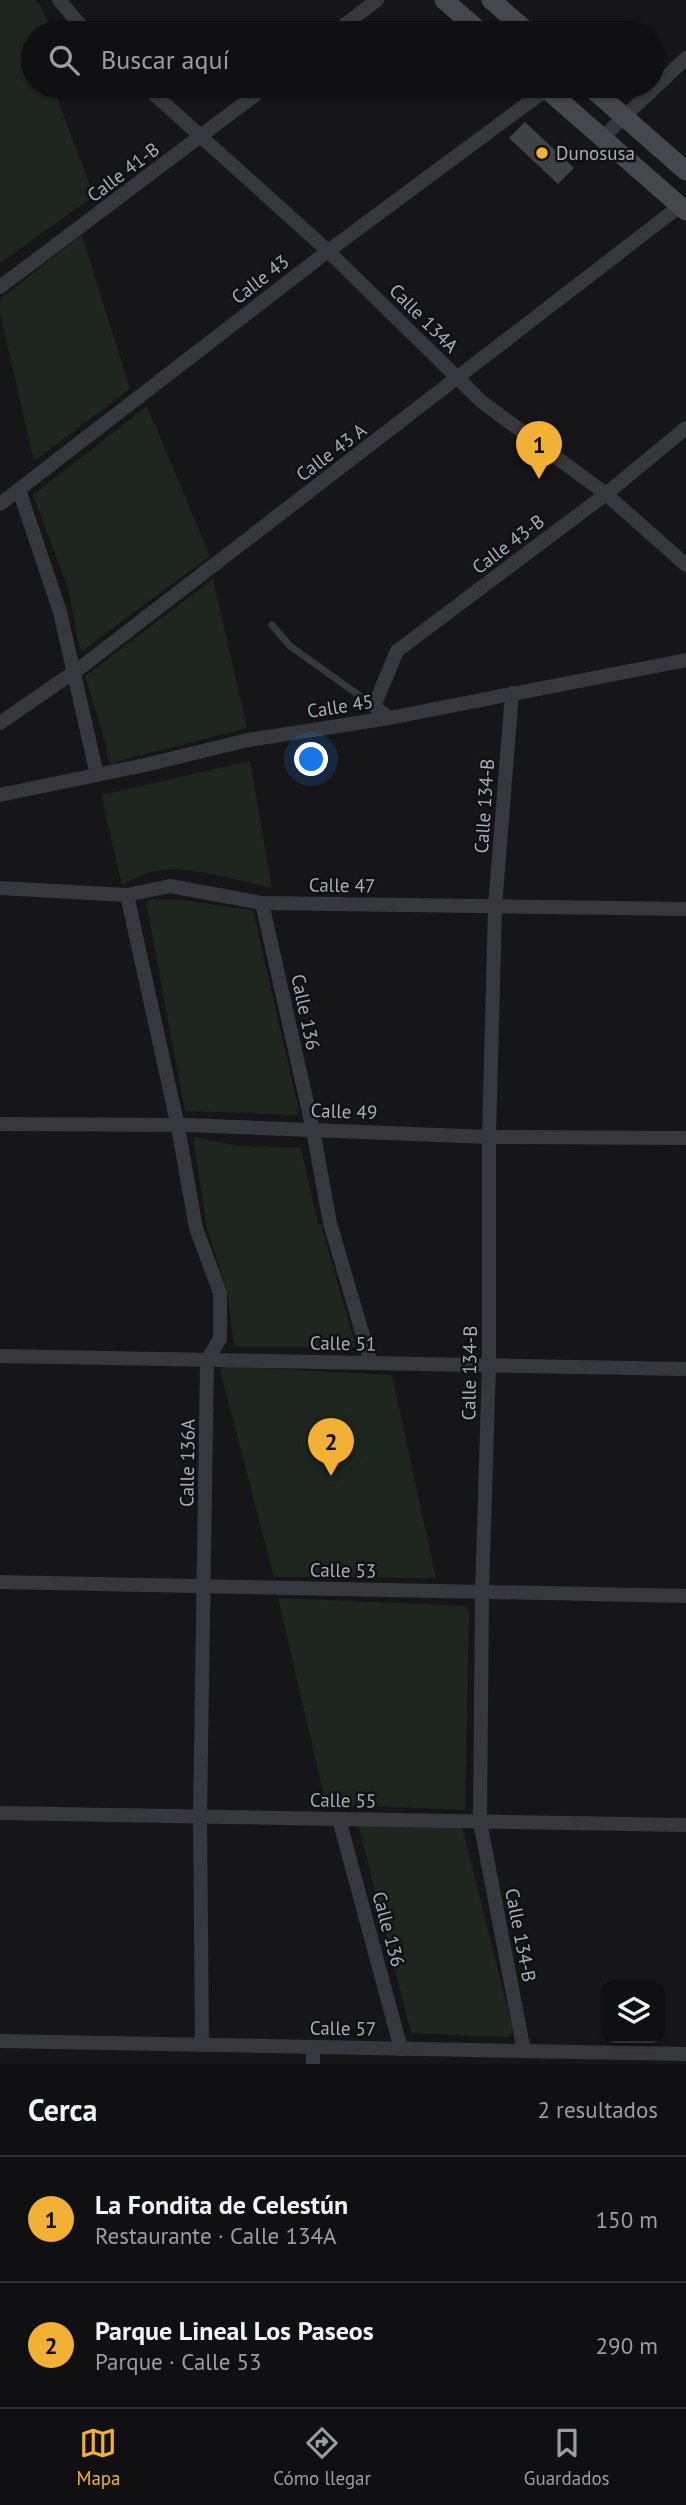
<!DOCTYPE html>
<html lang="es">
<head>
<meta charset="utf-8">
<style>
	:root { --surface:#101012; --page:#1e1e20; --text:#f1f3f6; --muted:#9c9d9f; --line:#303032; --accent:#f2b134 }
	body { margin:0; font-family:"PT Sans",sans-serif; background:var(--page); color:var(--text) }
	.controls { position:absolute; right:21px; bottom:21px; display:grid; overflow:hidden; border-radius:14px; box-shadow:0 2px 5px #0004 }
	.controls button { width:63px; height:63px; display:grid; place-items:center; padding:0; border:0; border-bottom:2px solid var(--line); background:var(--surface); color:var(--text); font:35px sans-serif }
	.you { position:absolute; left:312px; top:760px; width:24px; height:24px; margin:-18px; border:5px solid #fff; border-radius:50%; background:#1a73e8; box-shadow:0 0 0 10px #1a73e833 }
	.badge { display:grid; place-items:center; width:46px; height:46px; border-radius:50%; background:var(--accent); color:#111; font-size:23px; font-weight:700 }
	.pin { position:absolute; translate:-50% -58px; filter:drop-shadow(0 2px 4px #0008) }
	.pin::after { content:''; position:absolute; top:37px; width:24px; height:21px; background:inherit; clip-path:polygon(0 0,100% 0,50% 100%) }
	.list { margin:0; padding:0; list-style:none }
	h2 { display:flex; justify-content:space-between; align-items:center; height:91px; margin:0; padding:0 28px; font-size:30px }
	h2 small { font-size:23px; font-weight:400; color:var(--muted) }
	.list li { display:grid; grid-template-columns:46px 1fr auto; gap:21px; align-items:center; box-sizing:border-box; height:126px; padding:0 28px; border-top:2px solid var(--line) }
	.list b { display:block; font-size:26px; white-space:nowrap }
	.list p { margin:0; font-size:23px; white-space:nowrap; color:var(--muted) }
	.list em { font-size:23px; font-style:normal; color:var(--muted) }
	.icon { flex:none; width:38px; height:38px; fill:none; stroke:currentColor; stroke-width:2; stroke-linecap:round; stroke-linejoin:round }
	.map { position:relative; flex:none; width:686px; height:2064px; overflow:hidden }
	.search { position:absolute; background:var(--surface); box-shadow:0 2px 5px #0004; left:21px; right:21px; top:21px; height:77px; display:flex; align-items:center; gap:18px; box-sizing:border-box; padding:0 24px; border-radius:38px; color:var(--muted); font-size:26px }
	.sheet { height:343px; background:var(--surface) }
	nav { display:flex; justify-content:space-around; align-items:center; box-sizing:border-box; height:98px; border-top:2px solid var(--line); background:var(--surface); font-size:19px; color:var(--muted) }
	nav a { display:grid; justify-items:center; gap:4px }
	nav .on { color:var(--accent) }
	.map>svg:first-child { display:block }
	.green { fill:#1e261f }
	.building { fill:#404145 }
	.lines { fill:none; stroke-linecap:round; stroke-linejoin:round }
	.path { stroke:#3d3f44; stroke-width:2.5; stroke-dasharray:3.5 5; stroke-linecap:butt }
	.lane { stroke:#37383d; stroke-width:7 }
	.street { stroke:#37383d; stroke-width:14 }
	.secondary { stroke:#45474d; stroke-width:19 }
	.poi-dot { fill:#f2b134; stroke:#111113; stroke-width:2.5 }
	.labels { text-anchor:middle; dominant-baseline:central; stroke-width:5; stroke-linejoin:round; paint-order:stroke }
	.poi-label { font-size:19px; fill:#a8adb8; stroke:#111113; text-anchor:start }
	.street-label { font-size:19px; fill:#a8adb8; stroke:#111113 }
</style>
</head>
<body>
<div class="map">
<svg width="686" height="2064" viewBox="0 0 686 2064">
	<rect width="100%" height="100%" fill="#161618"/>
	<g class="green">
		<path d="M0 0H37L54 33H33V86H54V90L94 196 0 263Z"/>
		<path d="M82 235 130 389 34 461 0 313V299Z"/>
		<path d="M147 406 210 556 82 651 79 646 69 591 33 495Z"/>
		<path d="M213 579 247 728 118 761 112 765 108 759 106 744 85 676Z"/>
		<path d="M250 761 272 888C240 881 196 867 163 870 148 871 135 878 122 885L101 795Z"/>
		<path d="M151 899 181 900 253 910 299 1110 297 1115 185 1111 146 902Z"/>
		<path d="M193 1137 239 1146 301 1148 318 1224H321L356 1347H238L234 1345 227 1290 207 1229Z"/>
		<path d="M224 1366 392 1375 436 1578 274 1577 220 1370Z"/>
		<path d="M278 1598 466 1606 469 1614 465 1810 326 1804Z"/>
		<path d="M358 1824 462 1826 512 2026 511 2035 506 2037 411 2033Z"/>
	</g>
	<path class="building" d="M525 122 574 168 558 184 509 138Z"/>
	<g class="lines">
		<path class="path" d="M544 22 557 33"/>
		<path class="lane" d="M272 625 290 646 374 706"/>
		<g class="street">
			<path d="M59 0 87 33"/>
			<path d="M334 33 377 0"/>
			<path d="M145 86 328 251 482 402 606 494 686 565"/>
			<path d="M602 138 686 58"/>
			<path d="M0 287 267 86"/>
			<path d="M19 490 60 612 97 775"/>
			<path d="M0 504 328 251 547 89"/>
			<path d="M512 693 495 907 489 1137V1365L482 1593 480 1822 524 2051"/>
			<path d="M389 718 374 706 397 651 606 494 686 428"/>
			<path d="M0 723 84 665 680 206"/>
			<path d="M0 795 145 765 248 740 389 718 686 660"/>
			<path d="M0 888 127 895 170 886 262 903 686 909"/>
			<path d="M127 895 178 1127 196 1228 220 1293V1339L207 1360 200 1816 202 2045"/>
			<path d="M262 903 313 1130 330 1223 371 1363"/>
			<path d="M0 1124 187 1125 489 1137 686 1138"/>
			<path d="M0 1356 686 1369"/>
			<path d="M0 1582 686 1596"/>
			<path d="M0 1813 686 1825"/>
			<path d="M339 1819 401 2049"/>
			<path d="M0 2041 686 2054"/>
			<path d="M313 2064V2047"/>
		</g>
		<g class="secondary">
			<path d="M444 0 482 33"/>
			<path d="M491 0 529 33"/>
			<path d="M543 86 686 211"/>
			<path d="M589 86 686 171"/>
		</g>
	</g>
	<circle class="poi-dot" cx="542" cy="153" r="7"/>
	<g class="labels">
		<g class="poi-label">
			<text x="556" y="153">Dunosusa</text>
		</g>
		<g class="street-label">
			<text transform="translate(123 172) rotate(-37)">Calle 41-B</text>
			<text transform="translate(260 279) rotate(-38)">Calle 43</text>
			<text transform="translate(424 318) rotate(45)">Calle 134A</text>
			<text transform="translate(331 452) rotate(-37)">Calle 43 A</text>
			<text transform="translate(508 544) rotate(-37)">Calle 43-B</text>
			<text transform="translate(340 706) rotate(-9)">Calle 45</text>
			<text transform="translate(484 806) rotate(-86)">Calle 134-B</text>
			<text transform="translate(342 885) rotate(1)">Calle 47</text>
			<text transform="translate(306 1012) rotate(78)">Calle 136</text>
			<text transform="translate(344 1111) rotate(2)">Calle 49</text>
			<text transform="translate(343 1343) rotate(1)">Calle 51</text>
			<text transform="translate(469 1373) rotate(-89)">Calle 134-B</text>
			<text transform="translate(187 1463) rotate(-89)">Calle 136A</text>
			<text transform="translate(343 1570) rotate(1)">Calle 53</text>
			<text transform="translate(343 1800) rotate(1)">Calle 55</text>
			<text transform="translate(389 1929) rotate(75)">Calle 136</text>
			<text transform="translate(521 1935) rotate(79)">Calle 134-B</text>
			<text transform="translate(343 2028) rotate(1)">Calle 57</text>
		</g>
	</g>
</svg>
<div class="controls">
<button><svg class="icon" aria-label="layers" viewBox="0 0 24 24"><path d="M12 4l9 5-9 5-9-5zM3 14l9 5 9-5"/></svg></button>
</div>
<div class="you"></div>
<div class="pin badge" style="left:539px;top:479px">1</div>
<div class="pin badge" style="left:331px;top:1476px">2</div>
<div class="search"><svg class="icon" aria-label="search" viewBox="0 0 24 24"><circle cx="10" cy="10" r="6"/><path d="M15 15l6 6"/></svg>Buscar aquí</div>
</div>
<section class="sheet">
<h2>Cerca<small>2 resultados</small></h2>
<ul class="list">
<li><span class="badge">1</span><div><b>La Fondita de Celestún</b><p>Restaurante · Calle 134A</p></div><em>150 m</em></li>
<li><span class="badge">2</span><div><b>Parque Lineal Los Paseos</b><p>Parque · Calle 53</p></div><em>290 m</em></li>
</ul>
</section>
<nav>
<a class="on"><svg class="icon" aria-label="map" viewBox="0 0 24 24"><path d="M3 6l6-2 6 2 6-2v14l-6 2-6-2-6 2zM9 4v14M15 6v14"/></svg>Mapa</a>
<a><svg class="icon" aria-label="directions" viewBox="0 0 24 24"><path d="M12 3l9 9-9 9-9-9zM9 14v-3h6M13 9l2 2-2 2"/></svg>Cómo llegar</a>
<a><svg class="icon" aria-label="saved" viewBox="0 0 24 24"><path d="M7 4h10v16l-5-4-5 4z"/></svg>Guardados</a>
</nav>
</body>
</html>
